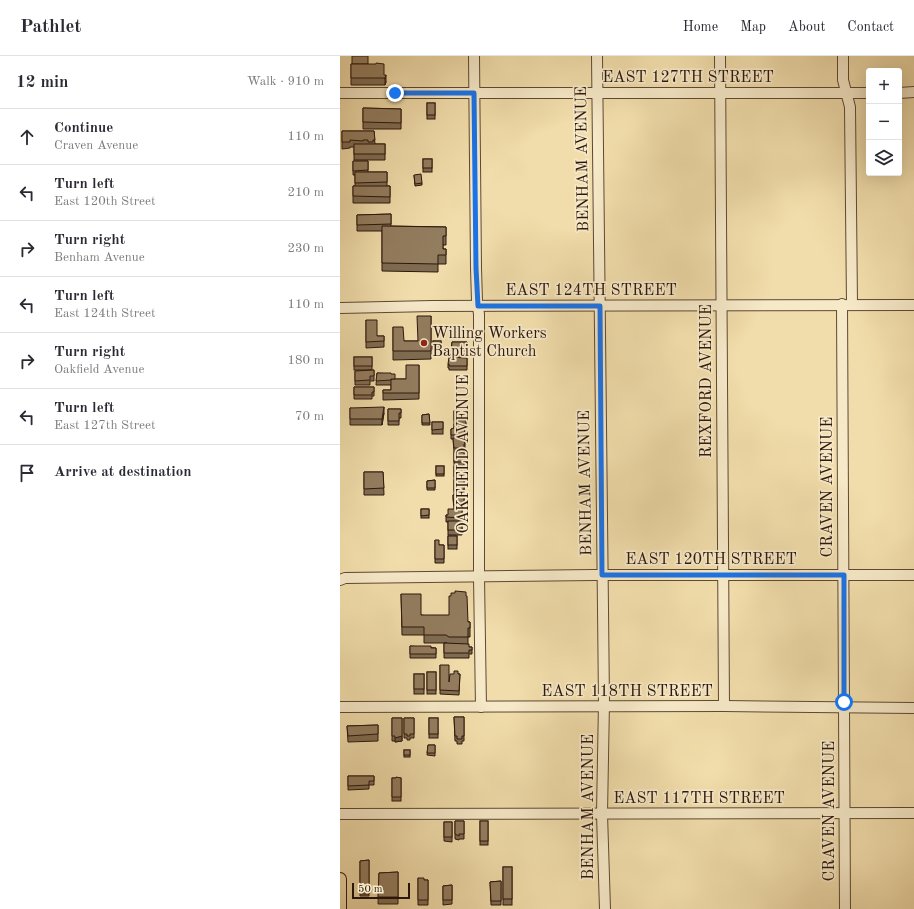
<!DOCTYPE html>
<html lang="en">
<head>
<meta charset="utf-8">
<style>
	:root { --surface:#fff; --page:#f7f7f7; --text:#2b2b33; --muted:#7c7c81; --line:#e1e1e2 }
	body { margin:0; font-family:"Old Standard TT",serif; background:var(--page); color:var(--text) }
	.controls { position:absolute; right:12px; top:12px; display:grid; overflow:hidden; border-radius:4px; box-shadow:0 4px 16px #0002 }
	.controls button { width:36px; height:36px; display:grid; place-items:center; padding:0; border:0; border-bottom:1px solid var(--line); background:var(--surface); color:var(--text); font:20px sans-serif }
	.scale { position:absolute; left:12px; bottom:10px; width:58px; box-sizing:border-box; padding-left:4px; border:2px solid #2d160c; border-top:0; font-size:11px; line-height:14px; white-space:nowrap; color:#2d160c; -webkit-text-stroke:3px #f6e9c8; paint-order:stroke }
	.stop { position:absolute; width:12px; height:12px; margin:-9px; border:3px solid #1a73e8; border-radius:50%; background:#fff }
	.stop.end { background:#1a73e8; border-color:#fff; box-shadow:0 1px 4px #0008 }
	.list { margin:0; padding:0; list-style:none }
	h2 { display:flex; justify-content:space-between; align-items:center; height:52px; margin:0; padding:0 16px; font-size:17px }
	h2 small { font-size:13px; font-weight:400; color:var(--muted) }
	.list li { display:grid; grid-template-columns:26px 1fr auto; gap:12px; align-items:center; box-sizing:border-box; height:56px; padding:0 16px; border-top:1px solid var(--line) }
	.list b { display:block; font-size:15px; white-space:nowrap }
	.list p { margin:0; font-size:13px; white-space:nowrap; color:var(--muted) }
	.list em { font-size:13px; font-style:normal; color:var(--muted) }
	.icon { flex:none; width:22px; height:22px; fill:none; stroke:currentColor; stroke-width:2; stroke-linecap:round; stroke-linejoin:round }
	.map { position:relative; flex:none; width:574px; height:853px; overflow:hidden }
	header { display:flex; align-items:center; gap:24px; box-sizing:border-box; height:56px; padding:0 20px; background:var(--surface); border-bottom:1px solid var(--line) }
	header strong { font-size:19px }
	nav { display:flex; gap:22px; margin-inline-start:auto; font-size:14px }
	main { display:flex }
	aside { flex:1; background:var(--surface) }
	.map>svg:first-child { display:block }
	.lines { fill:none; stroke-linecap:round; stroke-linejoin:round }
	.minor-casing { stroke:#5e4834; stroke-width:12 }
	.major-casing { stroke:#2d160c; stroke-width:14 }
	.minor { stroke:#f6e9c8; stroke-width:10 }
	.major { stroke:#f1ddab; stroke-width:12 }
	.wall { fill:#7e6c52; stroke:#2d160c }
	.shaded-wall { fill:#675842; stroke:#2d160c }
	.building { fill:#937d5f; stroke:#2d160c }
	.route { stroke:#1a73e8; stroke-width:5 }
	.poi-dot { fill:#8f2418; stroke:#f6e9c8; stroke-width:1.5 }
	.labels { text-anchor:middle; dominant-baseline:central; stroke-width:3.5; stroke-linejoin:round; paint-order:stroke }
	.street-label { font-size:16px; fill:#2d160c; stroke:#f6e9c8 }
	.poi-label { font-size:16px; fill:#2d160c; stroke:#f6e9c8; text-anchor:start }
</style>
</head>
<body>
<header>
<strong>Pathlet</strong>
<nav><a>Home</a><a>Map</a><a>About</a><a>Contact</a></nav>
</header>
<main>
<aside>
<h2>12 min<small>Walk · 910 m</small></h2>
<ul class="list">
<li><svg class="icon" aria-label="ahead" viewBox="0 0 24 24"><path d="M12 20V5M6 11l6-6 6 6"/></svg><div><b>Continue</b><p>Craven Avenue</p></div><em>110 m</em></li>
<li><svg class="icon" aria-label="left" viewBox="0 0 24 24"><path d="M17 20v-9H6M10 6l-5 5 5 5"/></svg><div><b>Turn left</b><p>East 120th Street</p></div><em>210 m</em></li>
<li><svg class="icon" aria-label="right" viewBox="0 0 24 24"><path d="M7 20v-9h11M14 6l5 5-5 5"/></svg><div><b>Turn right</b><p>Benham Avenue</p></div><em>230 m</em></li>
<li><svg class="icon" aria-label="left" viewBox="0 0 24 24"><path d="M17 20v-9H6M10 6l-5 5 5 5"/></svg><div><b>Turn left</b><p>East 124th Street</p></div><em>110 m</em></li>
<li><svg class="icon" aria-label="right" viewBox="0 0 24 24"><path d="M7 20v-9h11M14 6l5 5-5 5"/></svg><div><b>Turn right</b><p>Oakfield Avenue</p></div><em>180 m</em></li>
<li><svg class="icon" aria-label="left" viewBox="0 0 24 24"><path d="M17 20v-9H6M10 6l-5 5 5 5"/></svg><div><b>Turn left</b><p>East 127th Street</p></div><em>70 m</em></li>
<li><svg class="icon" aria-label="arrive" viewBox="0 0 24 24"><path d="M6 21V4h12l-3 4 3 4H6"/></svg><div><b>Arrive at destination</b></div></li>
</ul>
</aside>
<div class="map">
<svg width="574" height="853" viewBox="0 0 574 853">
	<rect width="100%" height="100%" fill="#f1ddab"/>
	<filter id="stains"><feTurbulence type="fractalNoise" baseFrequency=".005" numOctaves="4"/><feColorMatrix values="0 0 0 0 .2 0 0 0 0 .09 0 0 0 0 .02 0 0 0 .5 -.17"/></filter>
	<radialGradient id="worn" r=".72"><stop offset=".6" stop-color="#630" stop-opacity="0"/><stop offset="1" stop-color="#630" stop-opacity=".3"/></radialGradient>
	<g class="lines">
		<defs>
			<g id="minor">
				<path d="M134 0 136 212 137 245 139 258V521L141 651"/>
				<path d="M257 0 264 646 262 758 265 853"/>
				<path d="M380 0 384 650"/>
				<path d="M503 0V24L510 51 512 248"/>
				<path d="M0 37H529"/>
				<path d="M559 37 574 36"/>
				<path d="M502 248 505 853"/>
				<path d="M0 252 93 250 574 249"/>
				<path d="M0 524 5 522 254 519H574"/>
				<path d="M0 651 384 650 574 652"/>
				<path d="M0 758 574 757"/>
			</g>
			<path id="major" d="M0 823V853"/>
		</defs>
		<use href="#minor" class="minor-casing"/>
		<use href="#major" class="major-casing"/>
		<use href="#minor" class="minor"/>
		<use href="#major" class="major"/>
	</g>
	<g class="wall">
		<path d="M11 8H28L44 19 46 26 45 29H11Z"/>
		<rect x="87" y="47" width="8" height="16"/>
		<path d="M23 52 61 53V73H23Z"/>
		<path d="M2 75H34L35 88H45V104H14V91H10V92L2 93Z"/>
		<rect x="83" y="103" width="9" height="13"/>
		<path d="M13 105H28V116H47V130H50V147H13V130H15V119H13Z"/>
		<path d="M74 119 82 127V129L75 130Z"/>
		<path d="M51 158V170L106 171V189H103V193H106V208H98V216L42 215V175H17V159Z"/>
		<path d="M91 260V303L53 304V271L64 285H78Z"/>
		<path d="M26 264 37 280H44V291L26 292Z"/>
		<rect x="93" y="285" width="8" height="8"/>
		<path d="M112 286H127V300H111Z"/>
		<rect x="14" y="301" width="18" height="13"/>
		<path d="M127 302V314H109V312H108V308Z"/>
		<path d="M79 309V343L43 344V334H51V329H36L37 317 51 318 55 323H66Z"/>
		<path d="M34 314V325H30V329H15V315Z"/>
		<path d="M14 331H34V340H32V343H14Z"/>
		<path d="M10 352 44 357 42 369H10Z"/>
		<path d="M48 353H61V362H59V369H48Z"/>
		<path d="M114 355H126V369H124L125 379V383H124L125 388V392H124V414L125 418 124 424V453H122V479H108V466H106V459H108L114 453 113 443V439H114V396L113 383H111V373L114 372Z"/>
		<path d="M89 358 90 369H82V359Z"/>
		<rect x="92" y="366" width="11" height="12"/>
		<rect x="96" y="410" width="8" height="10"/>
		<path d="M24 416H43L44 439H24Z"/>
		<path d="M95 424V434H87V425Z"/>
		<rect x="81" y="453" width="8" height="9"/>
		<rect x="108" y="480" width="9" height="13"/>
		<path d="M95 484 99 489H104V507H95Z"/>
		<path d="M61 538 81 559 130 566V581H128V588L129 591H132V598H129V602H104V587H107H84V579H62Z"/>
		<path d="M70 590 96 592V602H70Z"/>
		<path d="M100 609 109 626 114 618H120L119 639 100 638Z"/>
		<rect x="87" y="616" width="9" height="22"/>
		<rect x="74" y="618" width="10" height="20"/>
		<path d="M114 661H124V685H122V688H117V685H115Z"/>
		<path d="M52 662H62V685L55 686V685H52Z"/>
		<path d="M64 662H74V682H70V684H67V682H64Z"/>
		<rect x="89" y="662" width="9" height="20"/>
		<path d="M38 669V685L8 686 7 670Z"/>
		<path d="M88 689H95V700L87 699Z"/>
		<rect x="64" y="694" width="6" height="7"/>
		<path d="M8 720H34V729H29V733L8 734Z"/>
		<rect x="52" y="722" width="9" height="23"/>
		<path d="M115 765H124V783H119V784L115 783Z"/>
		<rect x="140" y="765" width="8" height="24"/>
		<path d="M104 766H112V786L104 785Z"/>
		<path d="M29 804V840H20V805Z"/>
		<rect x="163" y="811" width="9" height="38"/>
		<path d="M58 816V848H38L39 817Z"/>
		<path d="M78 822 84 824H88V849H78Z"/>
		<path d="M161 825V849H151L150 826Z"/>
		<path d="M112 829V848L103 849V830Z"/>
	</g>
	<g class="shaded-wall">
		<path d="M46 19V26L45 29V22Z"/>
		<path d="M44 351V357L42 369V363Z"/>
		<path d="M62 680V685L55 686V682Z"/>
	</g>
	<g class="building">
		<rect x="12" y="0" width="16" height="8"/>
		<path d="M36 7 44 8V19H46L45 22H11V8H36Z"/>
		<rect x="87" y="47" width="8" height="12"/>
		<path d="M23 52 61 53V67L23 66Z"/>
		<path d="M2 75H34L35 84H33V86H28V84H23V85L10 84V86H2Z"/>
		<rect x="14" y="88" width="31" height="10"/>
		<rect x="83" y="103" width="9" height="9"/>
		<path d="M13 105H28V114L13 115Z"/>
		<path d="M15 116H47V126L15 127Z"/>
		<path d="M81 118 82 127 75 128 74 119Z"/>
		<path d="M13 130H50V141L13 140Z"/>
		<path d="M51 158V168L17 169V159Z"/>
		<path d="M42 170 106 171V180H103V193H106V199H98V208L42 207Z"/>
		<path d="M77 260H91V295H53V271H63L64 285H78Z"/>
		<path d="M26 264H37V280H44V285L26 286Z"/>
		<rect x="93" y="285" width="8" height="5"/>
		<path d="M112 286H127V296H111Z"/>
		<rect x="14" y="301" width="18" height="9"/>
		<path d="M109 301 127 302V310H109V308H108Z"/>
		<path d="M66 309H79V337H43V334H51V323H66Z"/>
		<path d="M34 314V320H30V324L15 325V315Z"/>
		<path d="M37 317H51V318H55V323H51V324L36 325Z"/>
		<path d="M14 331H34V336H32V339H14Z"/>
		<path d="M44 351 42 363H10V352Z"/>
		<path d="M48 353H61V357H59V365H48Z"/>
		<rect x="114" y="355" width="12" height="9"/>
		<path d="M89 358 90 367H82V359Z"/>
		<path d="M92 366H103V373L92 374Z"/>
		<path d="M114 368H124L125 379H111V373L114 372Z"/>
		<path d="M113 382H124L125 388H124V392H114Z"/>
		<rect x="114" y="396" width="10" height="10"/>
		<rect x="96" y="410" width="8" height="8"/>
		<path d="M114 410H124V414H125L124 421H114Z"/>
		<path d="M24 416H43L44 432 24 433Z"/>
		<path d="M95 424V432H87V425Z"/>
		<rect x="114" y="424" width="10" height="11"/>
		<path d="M124 438V449H114L113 439Z"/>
		<path d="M81 453H89V459L81 460Z"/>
		<path d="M108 453H122V462L106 461V459H108Z"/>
		<rect x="108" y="465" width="14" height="9"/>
		<rect x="108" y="480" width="9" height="9"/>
		<path d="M95 484H99V489H104V503H95Z"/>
		<path d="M115 535 126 536V540H127L128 566H130V572H128V581H109L106 579H84V571H62L61 538H81V559H109V540H111V537H115Z"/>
		<path d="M104 587 129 588V591H132V594H129V597H104Z"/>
		<path d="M70 590H91V592H96V598H70Z"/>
		<path d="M100 609H109V626L110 618H114V615H118V618H120L119 635 100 634Z"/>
		<rect x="87" y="616" width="9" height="18"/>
		<rect x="74" y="618" width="10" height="15"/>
		<path d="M114 661H124V680H122V683H117V680H115Z"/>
		<path d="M52 662H62V680L55 682V680H52Z"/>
		<path d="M64 662H74V678H70V680H67V678H64Z"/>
		<rect x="89" y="662" width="9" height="16"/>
		<path d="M38 669V678L8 680 7 670Z"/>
		<path d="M88 689H95V697H87Z"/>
		<rect x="64" y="694" width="6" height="5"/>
		<path d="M8 720H34V725H29V729L8 730Z"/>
		<path d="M56 721 61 722V741H52V722H56Z"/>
		<path d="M115 765H124V778H119V780L115 778Z"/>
		<rect x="140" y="765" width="8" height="20"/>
		<rect x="104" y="766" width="8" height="15"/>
		<path d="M29 804V838H20V805Z"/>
		<rect x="163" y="811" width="9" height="32"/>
		<path d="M58 816V841H38L39 817Z"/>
		<path d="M78 822H84V824H88V844H78Z"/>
		<path d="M161 825V845H151L150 826Z"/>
		<path d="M112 829V844H103V830Z"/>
	</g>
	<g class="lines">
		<path class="route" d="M55 37H134L136 212 138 250H260L262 519H504V646"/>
	</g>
	<circle class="poi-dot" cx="84" cy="287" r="4"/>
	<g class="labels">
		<g class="street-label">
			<text x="348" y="22">EAST 127TH STREET</text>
			<text transform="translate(243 103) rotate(-91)">BENHAM AVENUE</text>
			<text x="251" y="235">EAST 124TH STREET</text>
			<text transform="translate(367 325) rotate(-90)">REXFORD AVENUE</text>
			<text transform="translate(124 398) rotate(-90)">OAKFIELD AVENUE</text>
			<text transform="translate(246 427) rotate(-91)">BENHAM AVENUE</text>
			<text transform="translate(488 431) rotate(-90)">CRAVEN AVENUE</text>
			<text x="371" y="504">EAST 120TH STREET</text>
			<text x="287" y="636">EAST 118TH STREET</text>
			<text x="359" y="743">EAST 117TH STREET</text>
			<text transform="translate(249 751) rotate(-90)">BENHAM AVENUE</text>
			<text transform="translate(490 755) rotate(-90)">CRAVEN AVENUE</text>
		</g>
		<g class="poi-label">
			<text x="92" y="278">Willing Workers<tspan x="92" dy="18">Baptist Church</tspan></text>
		</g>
	</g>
	<rect width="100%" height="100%" filter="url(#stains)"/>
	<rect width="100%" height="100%" fill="url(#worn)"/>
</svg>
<div class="controls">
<button>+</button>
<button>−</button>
<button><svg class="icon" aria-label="layers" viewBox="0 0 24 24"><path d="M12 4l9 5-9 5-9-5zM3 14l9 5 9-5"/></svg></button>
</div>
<div class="scale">50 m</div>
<div class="stop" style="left:504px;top:646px"></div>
<div class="stop end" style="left:55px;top:37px"></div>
</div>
</main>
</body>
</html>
